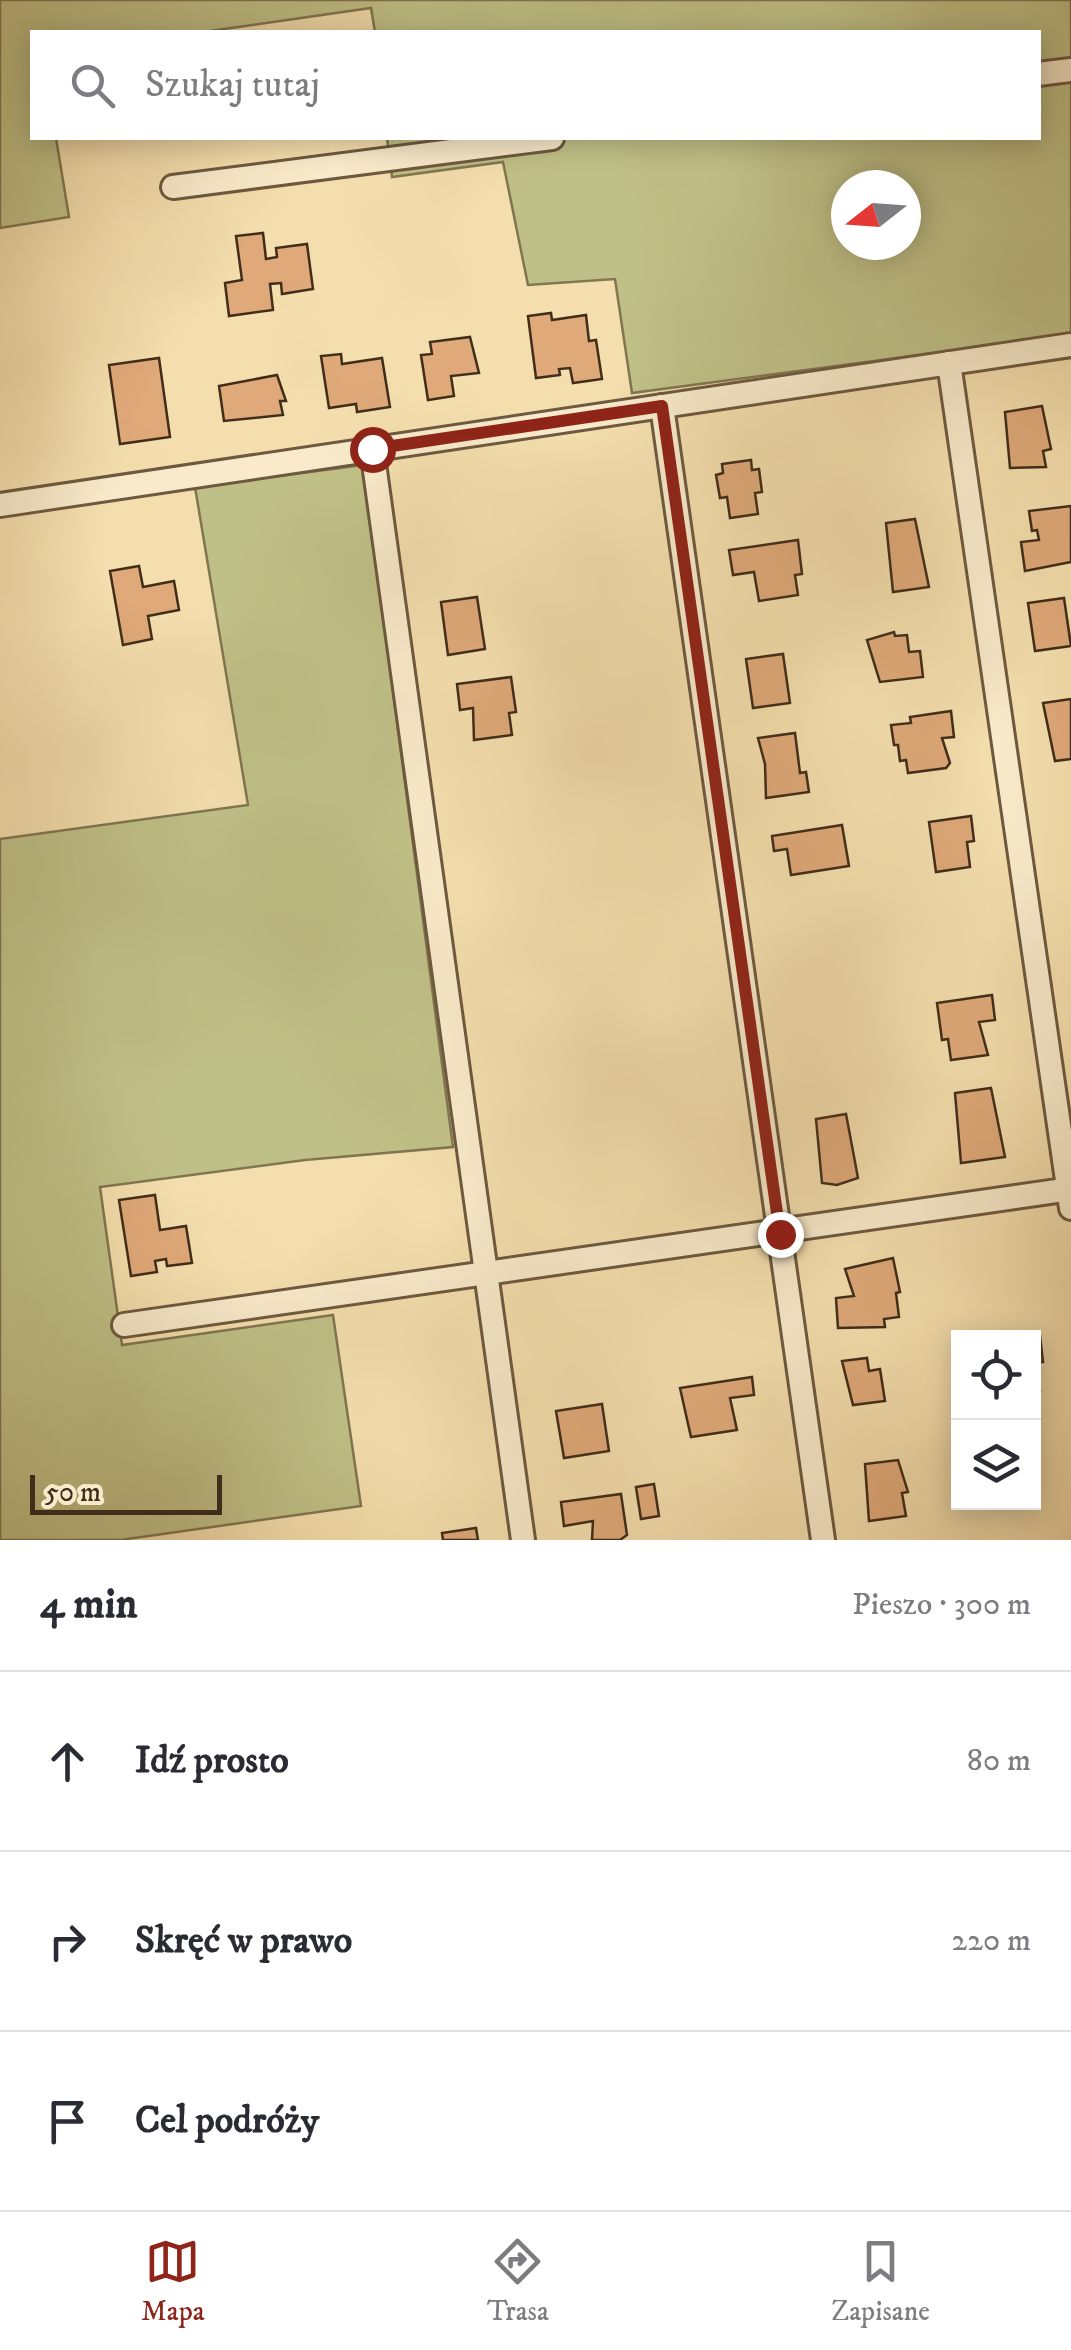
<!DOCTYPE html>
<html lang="pl">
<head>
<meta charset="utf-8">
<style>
	:root { --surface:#fff; --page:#f2f2f3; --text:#2b2b33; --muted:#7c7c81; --line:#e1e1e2; --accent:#8f2418 }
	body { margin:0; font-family:"IM FELL DW Pica",serif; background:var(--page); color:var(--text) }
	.controls { position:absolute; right:30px; bottom:30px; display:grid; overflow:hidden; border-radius:0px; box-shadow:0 5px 25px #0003 }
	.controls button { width:90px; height:90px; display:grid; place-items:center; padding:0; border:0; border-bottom:2px solid var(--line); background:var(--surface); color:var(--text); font:50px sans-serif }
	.compass { position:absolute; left:831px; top:170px; width:90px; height:90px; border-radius:50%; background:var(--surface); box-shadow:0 5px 25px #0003; rotate:253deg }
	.scale { position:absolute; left:30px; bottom:25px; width:192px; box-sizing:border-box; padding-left:10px; border:5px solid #402d1a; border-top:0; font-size:28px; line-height:35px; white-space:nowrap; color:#402d1a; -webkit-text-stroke:8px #f8eaca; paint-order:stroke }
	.stop { position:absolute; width:30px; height:30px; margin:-22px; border:8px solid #8f2418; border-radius:50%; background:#fff }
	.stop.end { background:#8f2418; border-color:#fff; box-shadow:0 2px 10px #0008 }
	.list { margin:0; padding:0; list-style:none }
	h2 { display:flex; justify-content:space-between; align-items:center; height:130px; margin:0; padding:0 40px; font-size:42px }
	h2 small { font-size:32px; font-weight:400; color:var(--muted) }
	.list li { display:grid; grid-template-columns:65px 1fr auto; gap:30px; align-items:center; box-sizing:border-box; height:180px; padding:0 40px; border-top:2px solid var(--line) }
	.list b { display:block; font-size:38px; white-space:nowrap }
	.list em { font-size:32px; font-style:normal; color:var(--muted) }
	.icon { flex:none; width:55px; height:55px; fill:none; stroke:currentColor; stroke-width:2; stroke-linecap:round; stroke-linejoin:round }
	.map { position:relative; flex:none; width:1071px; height:1540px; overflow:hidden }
	.search { position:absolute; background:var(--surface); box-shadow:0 5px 25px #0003; left:30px; right:30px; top:30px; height:110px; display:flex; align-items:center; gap:25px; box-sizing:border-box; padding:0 35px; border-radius:0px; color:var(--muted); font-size:38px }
	.sheet { height:670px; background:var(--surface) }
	nav { display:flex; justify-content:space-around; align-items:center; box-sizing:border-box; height:140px; border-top:2px solid var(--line); background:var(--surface); font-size:28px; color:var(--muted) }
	nav a { display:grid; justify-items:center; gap:5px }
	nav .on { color:var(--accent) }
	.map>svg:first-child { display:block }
	.green { fill:#bfc087; stroke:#807650; stroke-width:2.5; fill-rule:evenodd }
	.building { fill:#dfa979; stroke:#402d1a; stroke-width:2.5 }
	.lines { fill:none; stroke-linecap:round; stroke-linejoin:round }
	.minor-casing { stroke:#6d593f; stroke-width:28 }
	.minor { stroke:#f8eaca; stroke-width:22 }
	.route { stroke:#8f2418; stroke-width:12 }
</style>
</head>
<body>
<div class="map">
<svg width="1071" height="1540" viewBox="0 0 1071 1540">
	<rect width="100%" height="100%" fill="#f4dead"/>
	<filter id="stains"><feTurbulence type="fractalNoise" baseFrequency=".002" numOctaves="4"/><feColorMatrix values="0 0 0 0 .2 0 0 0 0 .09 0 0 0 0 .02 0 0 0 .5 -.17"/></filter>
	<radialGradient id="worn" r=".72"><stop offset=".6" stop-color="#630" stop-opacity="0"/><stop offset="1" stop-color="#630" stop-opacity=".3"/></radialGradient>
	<g class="green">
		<path d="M0 0H1071V335L632 393 615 279 528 285 503 162 392 177 387 138H1038V32H375L371 8 203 32H32V138H56L69 217 0 228ZM846 185H906V245H846Z"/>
		<path d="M363 465 453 1147 305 1160 100 1187 122 1345 333 1315 361 1506 120 1540H0V839L248 805 195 487Z"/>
	</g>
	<g class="building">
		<path d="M263 233 266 259 277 257 276 248 307 244 313 289 282 294 281 283 270 284 273 310 229 316 225 283 242 280 236 236Z"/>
		<path d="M551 313 552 320 586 315 589 341 596 340 602 379 573 383 570 368 559 369 560 375 536 378 528 316Z"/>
		<path d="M470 337 479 373 451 376 454 396 428 400 421 355 432 354 430 342Z"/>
		<path d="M341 354 342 364 382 358 390 407 357 412 356 404 329 408 321 356Z"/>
		<path d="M159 358 170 437 120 444 109 365Z"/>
		<path d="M277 375 286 401H280L283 415 224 421 219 386Z"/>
		<path d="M1042 406 1051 449 1043 451 1046 467 1010 468 1005 412Z"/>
		<path d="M751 460 752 470 759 469 762 492 755 493 758 514 730 518 727 497 720 498 716 475 723 473 722 464Z"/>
		<path d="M1071 506V562L1025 571 1021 542 1039 540 1037 530 1032 531 1029 511Z"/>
		<path d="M915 519 929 587 893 592 886 523Z"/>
		<path d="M798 540 802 574 795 575 798 595 759 601 754 572 733 575 729 550Z"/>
		<path d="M139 566 143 587 174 581 179 610 148 616 152 639 123 645 110 571Z"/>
		<path d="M477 597 485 649 448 655 441 602Z"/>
		<path d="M1064 598 1071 646 1035 651 1028 603Z"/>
		<path d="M894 632 895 636 907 635 909 652 920 651 923 677 880 682 867 640Z"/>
		<path d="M783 654 790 703 753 708 746 659Z"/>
		<path d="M511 677 516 712 509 713 512 735 474 740 473 708 460 710 457 684Z"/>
		<path d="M1071 699V759L1055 761 1043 703Z"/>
		<path d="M951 711 954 737 942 738 950 763 946 768 908 773 906 760 900 761 898 745H894L891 725 911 723 910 717Z"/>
		<path d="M795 733 800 773 806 772 809 792 766 798 765 764 758 738Z"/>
		<path d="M971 816 974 841 967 842 970 867 936 872 929 822Z"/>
		<path d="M842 825 849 866 791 875 787 849 774 851 772 836Z"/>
		<path d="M992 995 995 1020 979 1022 988 1055 951 1060 948 1039 942 1040 937 1003Z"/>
		<path d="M991 1088 1005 1157 961 1163 955 1093Z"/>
		<path d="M846 1114 858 1178 837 1185 822 1183 816 1119Z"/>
		<path d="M155 1195 160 1230 186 1226 192 1263 167 1266 166 1259 155 1261 157 1272 131 1276 119 1200Z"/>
		<path d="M893 1258 900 1292 896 1293 899 1317 884 1319 885 1327 838 1328 836 1298 854 1296 845 1269Z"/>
		<path d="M1040 1336 1043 1362 1036 1363 1040 1391 1034 1392 1030 1338Z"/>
		<path d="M867 1358 869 1371 880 1369 885 1401 853 1405 842 1361Z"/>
		<path d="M752 1377 754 1395 730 1398 737 1430 691 1437 680 1388Z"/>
		<path d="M602 1404 609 1451 564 1458 556 1411Z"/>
		<path d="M898 1460 908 1492 902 1493 906 1516 869 1521 865 1464Z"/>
		<path d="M654 1484 659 1516 641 1519 636 1487Z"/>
		<path d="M621 1494 627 1535 620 1540H592L593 1521 564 1526 561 1502Z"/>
		<path d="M476 1528 478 1540H443L442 1533Z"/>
	</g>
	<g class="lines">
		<defs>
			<g id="minor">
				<path d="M1038 74 1071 70"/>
				<path d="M173 187 552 138"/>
				<path d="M949 363 1071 1208"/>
				<path d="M662 406 823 1540"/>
				<path d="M372 449 523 1540"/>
				<path d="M0 505 1071 345"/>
				<path d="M124 1325 1071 1189"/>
			</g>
		</defs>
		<use href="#minor" class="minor-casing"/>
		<use href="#minor" class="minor"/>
	</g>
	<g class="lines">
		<path class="route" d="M372 449 662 406 780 1234"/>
	</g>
	<rect width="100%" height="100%" filter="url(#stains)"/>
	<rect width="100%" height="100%" fill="url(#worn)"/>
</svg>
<div class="controls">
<button><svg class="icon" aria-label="locate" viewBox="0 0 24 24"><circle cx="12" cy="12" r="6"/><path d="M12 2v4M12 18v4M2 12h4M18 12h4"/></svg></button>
<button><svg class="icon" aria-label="layers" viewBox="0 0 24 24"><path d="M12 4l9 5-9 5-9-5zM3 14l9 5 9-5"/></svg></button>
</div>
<svg class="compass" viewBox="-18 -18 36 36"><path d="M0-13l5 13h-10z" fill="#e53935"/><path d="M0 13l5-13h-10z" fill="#7c7c81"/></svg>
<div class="scale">50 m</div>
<div class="stop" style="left:372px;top:449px"></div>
<div class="stop end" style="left:780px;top:1234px"></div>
<div class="search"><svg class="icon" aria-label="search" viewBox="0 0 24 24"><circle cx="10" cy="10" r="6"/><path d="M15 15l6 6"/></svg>Szukaj tutaj</div>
</div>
<section class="sheet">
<h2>4 min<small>Pieszo · 300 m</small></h2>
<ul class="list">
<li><svg class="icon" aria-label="ahead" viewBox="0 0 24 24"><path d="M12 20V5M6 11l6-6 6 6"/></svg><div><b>Idź prosto</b></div><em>80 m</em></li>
<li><svg class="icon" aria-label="right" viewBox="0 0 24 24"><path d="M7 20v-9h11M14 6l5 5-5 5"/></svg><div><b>Skręć w prawo</b></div><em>220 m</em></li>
<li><svg class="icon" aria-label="arrive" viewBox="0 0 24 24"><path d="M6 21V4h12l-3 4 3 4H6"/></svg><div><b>Cel podróży</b></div></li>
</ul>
</section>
<nav>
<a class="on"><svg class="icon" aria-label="map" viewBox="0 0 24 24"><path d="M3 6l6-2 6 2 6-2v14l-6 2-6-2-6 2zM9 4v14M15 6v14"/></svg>Mapa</a>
<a><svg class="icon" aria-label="directions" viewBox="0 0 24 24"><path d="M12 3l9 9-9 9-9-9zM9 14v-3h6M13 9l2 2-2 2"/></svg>Trasa</a>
<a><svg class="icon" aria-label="saved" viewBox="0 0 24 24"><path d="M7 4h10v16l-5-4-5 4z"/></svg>Zapisane</a>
</nav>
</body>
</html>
